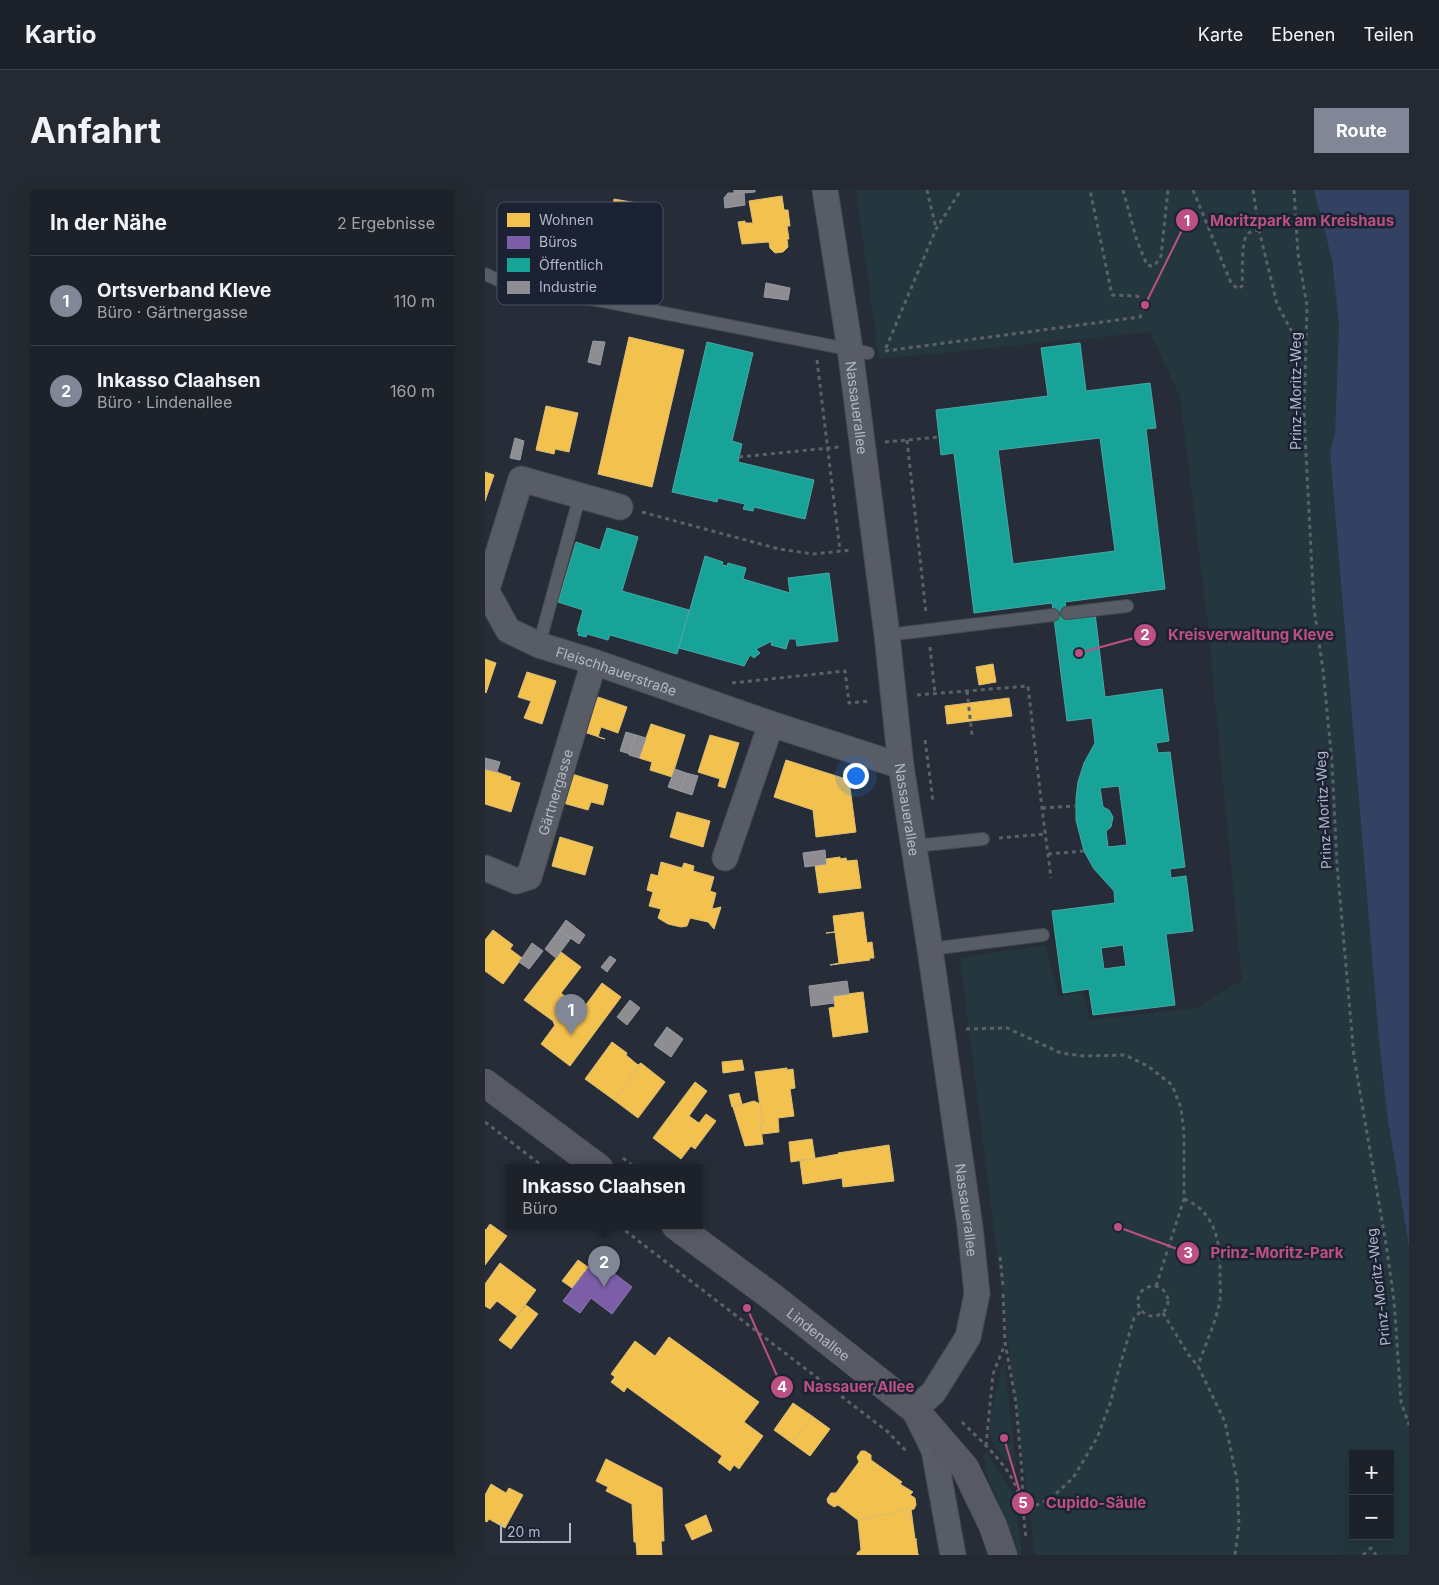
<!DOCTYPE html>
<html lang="de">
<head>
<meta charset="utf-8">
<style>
	:root { --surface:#1d222a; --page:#252a32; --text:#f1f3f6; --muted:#a0a4a8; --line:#3b3f47; --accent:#818796 }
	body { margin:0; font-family:Inter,sans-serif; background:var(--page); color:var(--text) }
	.controls { position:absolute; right:15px; bottom:15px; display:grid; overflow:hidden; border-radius:0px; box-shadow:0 5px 20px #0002 }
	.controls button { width:45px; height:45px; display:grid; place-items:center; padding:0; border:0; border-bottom:1px solid var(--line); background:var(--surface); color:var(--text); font:25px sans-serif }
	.scale { position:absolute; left:15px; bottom:12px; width:71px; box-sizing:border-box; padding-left:5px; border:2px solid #b1b8c9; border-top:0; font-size:14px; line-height:18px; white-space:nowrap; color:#b1b8c9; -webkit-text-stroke:4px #1b2233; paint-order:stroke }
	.you { position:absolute; left:370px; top:585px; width:18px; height:18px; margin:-12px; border:4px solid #fff; border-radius:50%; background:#1a73e8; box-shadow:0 0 0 8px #1a73e833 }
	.badge { display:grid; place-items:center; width:32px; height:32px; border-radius:50%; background:var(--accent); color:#fff; font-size:16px; font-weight:700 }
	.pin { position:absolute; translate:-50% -41px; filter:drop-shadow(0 1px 2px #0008) }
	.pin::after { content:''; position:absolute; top:26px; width:18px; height:15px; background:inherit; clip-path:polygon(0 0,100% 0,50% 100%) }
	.popup { position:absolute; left:20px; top:974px; width:198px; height:65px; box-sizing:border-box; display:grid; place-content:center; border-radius:0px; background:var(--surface); filter:drop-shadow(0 1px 4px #0005); font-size:16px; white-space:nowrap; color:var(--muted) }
	.popup b { font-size:19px; color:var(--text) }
	.popup::after { content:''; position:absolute; left:50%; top:100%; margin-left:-10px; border:10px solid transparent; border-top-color:var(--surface) }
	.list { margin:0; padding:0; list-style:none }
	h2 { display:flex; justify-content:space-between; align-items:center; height:65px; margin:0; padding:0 20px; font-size:21px }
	h2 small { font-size:16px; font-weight:400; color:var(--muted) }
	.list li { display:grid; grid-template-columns:32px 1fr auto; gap:15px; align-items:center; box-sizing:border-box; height:90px; padding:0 20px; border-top:1px solid var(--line) }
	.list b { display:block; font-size:19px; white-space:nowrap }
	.list p { margin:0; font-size:16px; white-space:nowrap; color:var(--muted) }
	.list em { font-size:16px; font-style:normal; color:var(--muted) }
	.map { position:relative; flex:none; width:924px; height:1365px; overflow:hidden; border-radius:0px }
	header { display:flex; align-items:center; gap:30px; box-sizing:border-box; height:70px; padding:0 25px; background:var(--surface); border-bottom:1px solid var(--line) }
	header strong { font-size:24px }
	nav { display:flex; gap:28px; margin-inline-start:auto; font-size:18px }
	.intro { display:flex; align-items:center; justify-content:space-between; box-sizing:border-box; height:120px; padding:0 30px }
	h1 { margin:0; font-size:35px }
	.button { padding:12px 22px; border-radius:0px; background:var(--accent); color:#fff; font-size:18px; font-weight:700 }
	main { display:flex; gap:30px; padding:0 30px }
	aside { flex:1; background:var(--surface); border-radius:0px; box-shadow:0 5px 20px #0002 }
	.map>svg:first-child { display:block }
	.green { fill:#24373e; fill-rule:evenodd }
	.water { fill:#334262 }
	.homes { fill:#f2c14e; stroke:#debe73 }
	.offices { fill:#7b5ea7; stroke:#8b79b1 }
	.public { fill:#17a398; stroke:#45a9a7; fill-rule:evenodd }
	.industry { fill:#8d8d92; stroke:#989aa2 }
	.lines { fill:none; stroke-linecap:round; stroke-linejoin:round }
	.lane-casing { stroke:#444851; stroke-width:14 }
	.street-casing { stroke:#444851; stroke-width:27 }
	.secondary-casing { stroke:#444851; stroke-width:29 }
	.path { stroke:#5b6069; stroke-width:3; stroke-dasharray:4 4; stroke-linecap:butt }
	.lane { stroke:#585c65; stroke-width:12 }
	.street { stroke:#585c65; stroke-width:25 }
	.secondary { stroke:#575a63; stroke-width:28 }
	.labels { text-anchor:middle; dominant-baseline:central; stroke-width:5; stroke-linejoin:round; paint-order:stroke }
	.street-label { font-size:14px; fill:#b1b8c9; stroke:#1b2233 }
	.key { fill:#1b2233; stroke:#484f60; stroke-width:1 }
	.key-label { font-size:14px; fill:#b1b8c9 }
	.leader { fill:none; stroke:#bc5082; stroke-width:2 }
	.callout-dot { fill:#bc5082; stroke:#1b2233; stroke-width:2 }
	.mark-label { font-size:15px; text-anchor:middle; font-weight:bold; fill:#fff }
	.callout-label { font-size:15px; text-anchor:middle; font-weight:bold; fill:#bc5082; stroke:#1b2233; stroke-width:5; stroke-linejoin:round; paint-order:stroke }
</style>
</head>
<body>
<header>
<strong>Kartio</strong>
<nav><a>Karte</a><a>Ebenen</a><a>Teilen</a></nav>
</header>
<div class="intro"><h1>Anfahrt</h1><a class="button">Route</a></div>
<main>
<aside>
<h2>In der Nähe<small>2 Ergebnisse</small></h2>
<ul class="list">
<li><span class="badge">1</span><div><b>Ortsverband Kleve</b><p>Büro · Gärtnergasse</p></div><em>110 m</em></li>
<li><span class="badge">2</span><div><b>Inkasso Claahsen</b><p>Büro · Lindenallee</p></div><em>160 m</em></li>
</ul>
</aside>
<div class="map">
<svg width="924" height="1365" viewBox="0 0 924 1365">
	<rect width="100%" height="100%" fill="#272d38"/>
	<g class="green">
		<path d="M371 0H829L847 70 854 135 850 242 845 262 894 851 902 924 924 1057V1365H550L475 768 561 755 573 807 598 803 605 830 712 818 757 790 723 435 695 207 665 142 394 169ZM868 1264H905V1346H868Z"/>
		<path d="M519 1171 532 1281C524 1272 511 1262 507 1251 499 1235 514 1189 519 1171Z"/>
		<path d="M498 1263H503L530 1307 537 1365H531L523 1336 501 1282Z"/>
	</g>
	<path class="water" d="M829 0H924V1057L902 924 894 851 845 262 850 242 854 135 847 70Z"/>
	<g class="homes">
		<path d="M297 6 299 20H303L305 36H302L304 49H302L303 57 298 62 290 63 285 58 284 52 257 54 253 32 260 31V33H268L264 11Z"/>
		<path d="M129 9 158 14 157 23 128 18Z"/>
		<path d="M18 15 62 22 59 45 56 44 53 61 17 55 20 38 13 37Z"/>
		<path d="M128 18 162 25 160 37 125 31Z"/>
		<path d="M78 22 99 25 92 67 71 64Z"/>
		<path d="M125 31 146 34 139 74 118 71Z"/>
		<path d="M144 147 199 160 167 297 113 284Z"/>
		<path d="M61 216 93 223 84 262 70 259 69 264 51 260Z"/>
		<path d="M0 282 9 285 0 311Z"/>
		<path d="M0 469 11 473 1 503 0 502Z"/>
		<path d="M508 474 511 492 494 495 491 477Z"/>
		<path d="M42 482 71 491 57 534 39 528 46 511 33 507Z"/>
		<path d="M113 507 142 517 133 543 116 537 113 547 120 549 99 542Z"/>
		<path d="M524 508 527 526 462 534 460 516Z"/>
		<path d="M166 534 200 545 187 587 165 580 167 572 154 568Z"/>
		<path d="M225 545 254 553 240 598 233 596 235 589 213 582Z"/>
		<path d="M301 570 364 590 371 642 331 647 328 620 289 607Z"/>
		<path d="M0 578 26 587 25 590 35 593 26 622 0 614Z"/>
		<path d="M87 584 123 595 118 615 106 612 103 620 78 613Z"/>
		<path d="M192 622 225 631 218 657 185 647Z"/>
		<path d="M75 647 108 657 100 685 67 676Z"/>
		<path d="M355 667V669L361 668 362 671 372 670 376 698 334 703 330 675 341 674V669Z"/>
		<path d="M176 672 197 678 199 673 209 676 208 681 229 687 225 701 231 703 227 719 236 717 229 739 223 732 205 728 202 736 196 737 183 734 173 728 176 719 164 716 168 702 162 700 166 684 173 686Z"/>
		<path d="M378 722 382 753 387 752 389 768H384L385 770 345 775 354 773 350 742 341 743 350 742 348 726Z"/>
		<path d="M8 740 28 755 25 759 37 768 18 794 0 781V750Z"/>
		<path d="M76 762 96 777 76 803 87 812 70 836 68 831 39 810Z"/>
		<path d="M117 793 136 807 85 876 56 854 87 812 97 820Z"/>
		<path d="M378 802 383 842 348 847 344 818 350 817 348 806Z"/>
		<path d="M127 852 142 863 141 865 153 875 156 873 129 910 100 889Z"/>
		<path d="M257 870 259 880 238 883 237 872Z"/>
		<path d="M156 873 180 892 153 928 129 910Z"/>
		<path d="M302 878V880L308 879 310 898 305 899 309 926 293 928 294 942 277 944 275 932H280L279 930H277L270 882Z"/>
		<path d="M210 892 222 901 204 926 214 933 221 924 231 931 210 959 206 956 196 969 168 948Z"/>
		<path d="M254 903 257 914 247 917 244 905Z"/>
		<path d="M269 911 275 914 277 930H279L280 932H275L278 954 260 956 248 917Z"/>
		<path d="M327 949 330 968 306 972 304 952Z"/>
		<path d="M404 955 409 991 358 997 357 988 318 994 315 971 354 964 353 963Z"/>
		<path d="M5 1034 22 1046 0 1075V1039L1 1040Z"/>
		<path d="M93 1070 103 1077 87 1098 77 1091Z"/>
		<path d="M15 1073 51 1100 32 1126 12 1111 5 1119 0 1116V1094Z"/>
		<path d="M41 1115 53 1124 26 1159 14 1150Z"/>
		<path d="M184 1147 274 1212 259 1232 278 1246 254 1279 249 1275 245 1281 233 1272 237 1266 142 1197 139 1202 126 1192 130 1187 126 1184 150 1151 170 1166Z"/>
		<path d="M308 1213 327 1226 307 1253 289 1240Z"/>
		<path d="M327 1226 345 1239 325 1266 307 1253Z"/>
		<path d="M376 1261H380L386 1265V1270L417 1292 415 1294 428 1302 425 1305 430 1308 431 1315 429 1319 373 1330 353 1315 349 1317 343 1313 342 1309 346 1303H351L374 1272 372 1267Z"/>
		<path d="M121 1269 177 1298 179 1351H176L177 1365H152L151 1352H149L147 1314 121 1301 123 1297 111 1291Z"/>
		<path d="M6 1294 21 1303 24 1298 38 1305 20 1338 4 1329 2 1332 0 1331V1305Z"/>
		<path d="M426 1319 430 1349H432L431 1350 433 1365H434H372V1363L376 1360 373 1330Z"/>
		<path d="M221 1325 227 1341 207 1350 200 1335Z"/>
	</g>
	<path class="offices" d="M110 1069 147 1097 127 1124 106 1108 95 1123 78 1111Z"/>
	<g class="public">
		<path d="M222 152 268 163 247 251 257 254 253 272 329 290 320 329 269 317 268 321 258 319 260 314 233 308 232 312 187 302Z"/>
		<path d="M595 153 601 201 665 193 671 238 661 239 680 399 580 412 582 426 610 423 620 507 677 499 684 551 671 553 673 563 685 562 700 677 685 679 686 688 701 686 708 741 681 744 690 815 608 825 604 799 578 803 567 721 630 713 629 701 609 679 599 661 591 630V608L593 592 599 573 610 553 607 528 582 531 567 413 489 423 469 263 456 265 451 220 563 206 556 158ZM615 248 630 361 528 374 513 260ZM634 596 642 655 623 657 621 641 626 637 628 627 624 620 618 617 615 598ZM638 755 641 776 619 779 616 758Z"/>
		<path d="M122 338 153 347 137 401 204 420 192 464 125 445 123 450 102 444 101 447 93 445 94 442 92 441 98 420 73 412 91 352 115 360Z"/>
		<path d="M220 366 238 372 237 375 242 376 243 373 261 378 258 389 305 403 303 388 344 383 353 451 312 456 311 449H304L301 459 286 455 287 451 271 459 275 463 269 468 265 465 259 476 194 458Z"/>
	</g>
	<g class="industry">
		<path d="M249 0H270V2L249 4Z"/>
		<path d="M243 3H259L260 15 240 18 239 8Z"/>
		<path d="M281 93 305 98 303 110 279 107Z"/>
		<path d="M108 151 120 152 115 175 103 172Z"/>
		<path d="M30 248 39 251 35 270 25 268Z"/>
		<path d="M141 542 151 545 145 564 135 561Z"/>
		<path d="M151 545 161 548 154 568 144 565Z"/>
		<path d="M0 568 15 572 12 582 0 579Z"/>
		<path d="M190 579 201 583 195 601 183 597Z"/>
		<path d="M201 583 213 586 207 605 195 601Z"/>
		<path d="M340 660 341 674 320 677 318 663Z"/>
		<path d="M81 730 100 745 94 754 74 740Z"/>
		<path d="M74 740 86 748 71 768 60 759Z"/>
		<path d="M47 753 58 761 44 779 34 772Z"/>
		<path d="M125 766 131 770 122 782 116 777Z"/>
		<path d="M362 791 364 804 348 806 349 813 326 816 324 796Z"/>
		<path d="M145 810 155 818 142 835 132 827Z"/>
		<path d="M182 837 198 849 186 867 169 855Z"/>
	</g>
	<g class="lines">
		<defs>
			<g id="lane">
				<path d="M0 84 15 91 383 163"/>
				<path d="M582 423 642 416"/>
				<path d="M402 445 568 425"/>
				<path d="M54 455 95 305"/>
				<path d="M429 656 498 649"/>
				<path d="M445 759 558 745"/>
			</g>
			<g id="street">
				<path id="s1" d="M340 0 365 159 402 445 416 576 445 759 485 1037 492 1104 483 1147 448 1203 429 1219 449 1260 468 1365"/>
				<path id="s2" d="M0 398 23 440 54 455 109 472 286 534 416 576"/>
				<path d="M2 399 36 289 135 317"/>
				<path d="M240 668 286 534"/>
				<path id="s3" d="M0 678 31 691 44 687 109 472"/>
			</g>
			<g id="secondary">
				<path d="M0 893 114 978"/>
				<path id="s4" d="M191 1036 286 1106 429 1219 480 1278 508 1336 518 1365"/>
			</g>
		</defs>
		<use href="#lane" class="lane-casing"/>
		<use href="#street" class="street-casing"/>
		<use href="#secondary" class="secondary-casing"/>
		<g class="path">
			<path d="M442 0 451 38"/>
			<path d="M638 0 652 51 662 75 666 76 670 75 676 66 683 0"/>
			<path d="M708 0 746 93 753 99 757 96C758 85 756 55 761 47 763 41 769 41 774 40"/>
			<path d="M768 0 774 40 792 114 807 142 821 153"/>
			<path d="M809 0 813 64 822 116 819 225 829 418 838 480 847 572 852 674 869 867 901 1054 909 1110 916 1212 924 1235"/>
			<path d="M401 158 451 39 476 0"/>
			<path d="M400 161 655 127 660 115 652 106 627 105 605 0"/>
			<path d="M332 170 355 361"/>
			<path d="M422 250 441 423"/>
			<path d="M400 252 454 247"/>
			<path d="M254 267 354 257"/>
			<path d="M157 322 294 359 328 364 367 360"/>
			<path d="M445 457 450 504"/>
			<path d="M247 493 360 481 364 513 386 511"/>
			<path d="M482 501 487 545"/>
			<path d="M432 505 543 496 557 618 566 688"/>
			<path d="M440 550 448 611"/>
			<path d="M557 618 590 616"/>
			<path d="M514 648 560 644"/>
			<path d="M563 664 599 661"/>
			<path d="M481 839 522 838 576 863 599 866 640 865 663 876 687 895 696 918 699 944V1009L671 1096"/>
			<path d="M0 932 60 978"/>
			<path d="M138 968 151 978"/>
			<path d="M699 1009C732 1022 736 1056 735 1087 735 1094 736 1103 735 1110 731 1132 720 1155 713 1176"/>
			<path d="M134 1036 403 1242 422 1262"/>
			<path d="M515 1067 518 1096"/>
			<circle cx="668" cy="1111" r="15"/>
			<path d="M518 1104 520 1152 531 1213 537 1282 538 1321 565 1309 588 1288 612 1248 626 1211 633 1182 649 1128 656 1121"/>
			<path d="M678 1123 703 1164 713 1176 740 1232 752 1290 754 1335 750 1365"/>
			<path d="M477 1232C500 1255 529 1279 536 1312"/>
			<path d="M501 1256 508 1184 520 1154"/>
			<path d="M538 1318 541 1349"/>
			<path d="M878 1365 886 1358 891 1365"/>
		</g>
		<use href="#lane" class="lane"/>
		<use href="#street" class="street"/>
		<use href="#secondary" class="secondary"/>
	</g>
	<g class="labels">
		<g class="street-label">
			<text transform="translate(810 201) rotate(-90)">Prinz-Moritz-Weg</text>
			<text stroke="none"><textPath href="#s1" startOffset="220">Nassauerallee</textPath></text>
			<text stroke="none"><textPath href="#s2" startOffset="164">Fleischhauerstraße</textPath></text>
			<text stroke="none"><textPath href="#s3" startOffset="136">Gärtnergasse</textPath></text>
			<text stroke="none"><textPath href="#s1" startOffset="625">Nassauerallee</textPath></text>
			<text transform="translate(838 620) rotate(-93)">Prinz-Moritz-Weg</text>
			<text stroke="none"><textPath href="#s1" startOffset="1030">Nassauerallee</textPath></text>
			<text transform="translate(893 1097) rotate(-97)">Prinz-Moritz-Weg</text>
			<text stroke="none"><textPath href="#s4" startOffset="179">Lindenallee</textPath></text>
		</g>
	</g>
	<rect x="12" y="12" width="166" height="103" rx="8" class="key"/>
	<rect x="22" y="23" width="23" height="14" fill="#f2c14e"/>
	<rect x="22" y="46" width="23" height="13" fill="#7b5ea7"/>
	<rect x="22" y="68" width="23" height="14" fill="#17a398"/>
	<rect x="22" y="91" width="23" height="13" fill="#8d8d92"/>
	<g class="key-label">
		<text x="54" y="35">Wohnen</text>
		<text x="54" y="57">Büros</text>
		<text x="54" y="80">Öffentlich</text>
		<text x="54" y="102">Industrie</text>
	</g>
	<path class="leader" d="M660 115L702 30M594 463L660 445M633 1037L703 1063M262 1118L297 1197M519 1248L538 1313"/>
	<g class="callout-dot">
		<circle cx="660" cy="115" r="5"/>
		<circle cx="594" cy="463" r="5"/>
		<circle cx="633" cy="1037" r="5"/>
		<circle cx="262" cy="1118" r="5"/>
		<circle cx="519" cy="1248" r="5"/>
		<circle cx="702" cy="30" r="12"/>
		<circle cx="660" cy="445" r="12"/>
		<circle cx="703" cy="1063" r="12"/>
		<circle cx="297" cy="1197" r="12"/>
		<circle cx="538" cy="1313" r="12"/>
	</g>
	<g class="mark-label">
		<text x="702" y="36">1</text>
		<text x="660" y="450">2</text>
		<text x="703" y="1068">3</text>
		<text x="297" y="1202">4</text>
		<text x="538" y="1318">5</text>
	</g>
	<g class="callout-label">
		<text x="817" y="36">Moritzpark am Kreishaus</text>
		<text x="766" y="450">Kreisverwaltung Kleve</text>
		<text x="792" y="1068">Prinz-Moritz-Park</text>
		<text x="374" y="1202">Nassauer Allee</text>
		<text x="611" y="1318">Cupido-Säule</text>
	</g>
</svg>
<div class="controls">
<button>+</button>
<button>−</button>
</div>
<div class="scale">20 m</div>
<div class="you"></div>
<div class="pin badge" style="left:86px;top:845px">1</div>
<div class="pin badge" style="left:119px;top:1097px">2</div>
<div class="popup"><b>Inkasso Claahsen</b>Büro</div>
</div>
</main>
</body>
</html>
